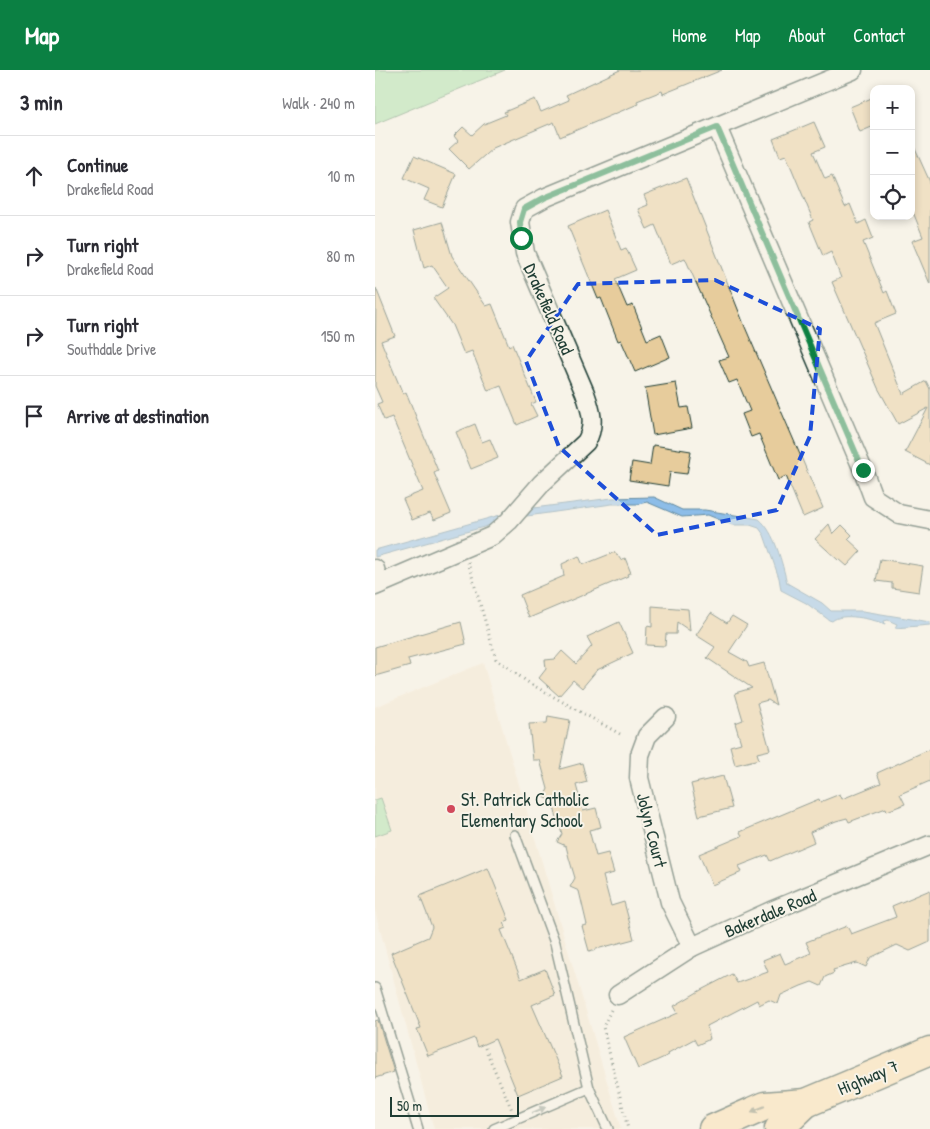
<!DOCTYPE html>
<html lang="en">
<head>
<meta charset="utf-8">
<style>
	:root { --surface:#fff; --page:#f2f2f3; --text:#2b2b33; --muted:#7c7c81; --line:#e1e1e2; --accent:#0b8043 }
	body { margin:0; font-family:"Patrick Hand",sans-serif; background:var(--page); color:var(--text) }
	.controls { position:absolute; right:15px; top:15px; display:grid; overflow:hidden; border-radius:10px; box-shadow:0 2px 8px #0003 }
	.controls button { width:45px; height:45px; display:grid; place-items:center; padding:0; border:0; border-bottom:1px solid var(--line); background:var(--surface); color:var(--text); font:25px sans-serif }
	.scale { position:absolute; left:15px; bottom:12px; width:129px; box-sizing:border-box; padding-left:5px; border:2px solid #1f3d34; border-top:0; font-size:14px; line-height:18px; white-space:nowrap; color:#1f3d34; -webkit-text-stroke:4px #f7f3e8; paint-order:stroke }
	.stop { position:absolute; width:15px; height:15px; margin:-11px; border:4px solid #0b8043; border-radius:50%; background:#fff }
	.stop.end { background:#0b8043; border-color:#fff; box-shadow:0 1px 5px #0008 }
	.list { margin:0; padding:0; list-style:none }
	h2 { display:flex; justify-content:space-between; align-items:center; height:65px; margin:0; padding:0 20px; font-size:21px }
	h2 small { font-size:16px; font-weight:400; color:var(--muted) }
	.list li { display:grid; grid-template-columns:32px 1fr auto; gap:15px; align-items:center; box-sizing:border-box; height:80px; padding:0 20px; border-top:1px solid var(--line) }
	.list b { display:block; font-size:19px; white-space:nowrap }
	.list p { margin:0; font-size:16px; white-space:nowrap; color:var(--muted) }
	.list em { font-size:16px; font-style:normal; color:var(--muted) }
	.icon { flex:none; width:28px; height:28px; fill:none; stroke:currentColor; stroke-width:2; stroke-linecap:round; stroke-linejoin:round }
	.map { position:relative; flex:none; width:555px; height:1059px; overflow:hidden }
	header { display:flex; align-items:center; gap:30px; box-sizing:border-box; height:70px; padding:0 25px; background:var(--accent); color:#fff }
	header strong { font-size:24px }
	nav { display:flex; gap:28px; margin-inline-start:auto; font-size:18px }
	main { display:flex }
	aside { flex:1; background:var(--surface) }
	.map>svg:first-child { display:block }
	.built { fill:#f2e7d1 }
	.green { fill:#a4e0a7; stroke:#628e6e }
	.water { fill:#8dbde8; stroke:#618aa0 }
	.building { fill:#e7cc9c; stroke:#1f3d34 }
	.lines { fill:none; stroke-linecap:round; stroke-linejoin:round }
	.lane-casing { stroke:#1f3d34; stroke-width:12 }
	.street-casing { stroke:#1f3d34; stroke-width:21 }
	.primary-casing { stroke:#1f3d34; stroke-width:31 }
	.path { stroke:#1f3d34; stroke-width:3; stroke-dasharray:1 4; stroke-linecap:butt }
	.lane { stroke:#f7f3e8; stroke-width:9 }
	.street { stroke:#f7f3e8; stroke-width:18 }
	.primary { stroke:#fbddab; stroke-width:28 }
	.oneway { fill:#82856a }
	.oneway2 { fill:#8b988e }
	.route { stroke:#0b8043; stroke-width:6 }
	.marked { fill:none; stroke:#1d4ed8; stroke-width:4; stroke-dasharray:10 6; stroke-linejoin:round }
	.poi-dot { fill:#d1495b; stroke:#f7f3e8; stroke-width:2 }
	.labels { text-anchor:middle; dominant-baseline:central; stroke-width:4; stroke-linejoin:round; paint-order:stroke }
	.street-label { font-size:18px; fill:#1f3d34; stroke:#f7f3e8 }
	.poi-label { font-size:18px; fill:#1f3d34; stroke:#f7f3e8; text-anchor:start }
</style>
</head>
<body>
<header>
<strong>Map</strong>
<nav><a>Home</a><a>Map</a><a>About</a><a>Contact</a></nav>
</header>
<main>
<aside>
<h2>3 min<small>Walk · 240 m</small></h2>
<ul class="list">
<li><svg class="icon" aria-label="ahead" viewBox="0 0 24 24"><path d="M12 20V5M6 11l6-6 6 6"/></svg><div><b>Continue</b><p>Drakefield Road</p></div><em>10 m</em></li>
<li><svg class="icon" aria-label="right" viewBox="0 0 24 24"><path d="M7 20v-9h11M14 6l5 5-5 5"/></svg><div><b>Turn right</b><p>Drakefield Road</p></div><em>80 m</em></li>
<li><svg class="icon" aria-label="right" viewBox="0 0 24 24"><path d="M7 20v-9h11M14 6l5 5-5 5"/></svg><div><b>Turn right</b><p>Southdale Drive</p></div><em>150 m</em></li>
<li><svg class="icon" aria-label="arrive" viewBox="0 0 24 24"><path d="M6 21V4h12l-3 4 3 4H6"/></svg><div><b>Arrive at destination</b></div></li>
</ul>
</aside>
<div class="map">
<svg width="555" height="1059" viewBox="0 0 555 1059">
	<rect width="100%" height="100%" fill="#f7f3e8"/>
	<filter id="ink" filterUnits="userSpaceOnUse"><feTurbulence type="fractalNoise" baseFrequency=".02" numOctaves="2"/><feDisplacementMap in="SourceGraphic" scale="10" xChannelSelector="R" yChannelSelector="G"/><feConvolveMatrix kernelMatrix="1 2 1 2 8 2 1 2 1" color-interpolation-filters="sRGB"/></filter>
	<g filter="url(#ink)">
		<path class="built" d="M108 593 246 1059H59L0 841V637Z"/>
		<g class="green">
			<path d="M0 0H130L0 54Z"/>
			<path d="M6 728 17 760 0 766V730Z"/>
		</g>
		<path class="water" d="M279 427 307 440H330L384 449C400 462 407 493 412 513L447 533 456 541H488L555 552V555L520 558 522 554 513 550 509 551 510 554C497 549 467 542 457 551L454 550 431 533 406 520 404 508 389 465 384 458 375 455H357L333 445 307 447 272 432 263 434H237L145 447 0 487V480L143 440 237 428Z"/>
		<g class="building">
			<path d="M245 0H347L288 24 287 21 262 31 263 34 185 67 179 52 118 78 94 99 74 79 83 71 79 66 88 57 97 65 109 54 131 45 129 42 160 29 166 42 194 30 191 25Z"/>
			<path d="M499 27V56L485 62 475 37Z"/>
			<path d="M439 52 450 77 438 82 450 109 457 106 470 137 475 134 483 154 491 150 498 168 488 172 509 223 512 221 521 244 499 253 528 324 551 311 555 319V395L530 382 553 338 523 354 503 318 457 212 466 208 456 182 448 186 434 152 438 150 411 85 405 87 398 69Z"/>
			<path d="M536 70 555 112V214L537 171 548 167 536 137Z"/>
			<path d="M39 86 81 104 67 137 49 130 54 119 29 108Z"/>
			<path d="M311 108 370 257 448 438 428 447 411 406 403 410 384 364 376 367 367 344 375 341 362 310 354 313 344 290 354 287 310 188 296 194 280 155 272 159 263 139 273 135 269 125Z"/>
			<path d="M230 140 246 180 251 178 261 200 240 209 252 237 258 235 272 270 286 264 295 287 260 302 246 270 243 271 226 228 223 229 193 156Z"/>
			<path d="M67 152 77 186 111 236 117 234 134 276 137 274 161 332 156 334 162 346 142 355 126 316 113 321 97 281 89 284 77 255 58 228 73 218 57 195 49 198 39 160Z"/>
			<path d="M1 218 20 266 6 271 28 324 31 322 63 401 59 403 76 443 59 450 55 443 37 450 28 429 48 421 17 347 9 350 2 334 7 332 0 316Z"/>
			<path d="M301 313 306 338 313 337 317 358 278 365 270 318Z"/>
			<path d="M100 354 107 372 115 369 123 388 96 399 81 362Z"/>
			<path d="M278 375 316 381 312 404 295 402 293 416 254 410 257 392 275 395Z"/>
			<path d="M454 454 458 464 467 455 477 465 473 469 486 481 472 496 464 489 463 490 440 469Z"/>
			<path d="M240 482 246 490 250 488 256 503 252 504 253 506 154 548 145 525 189 506 187 494 204 486 207 493 210 494Z"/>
			<path d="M505 489 548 496 544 522 517 518V513L501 511Z"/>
			<path d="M277 536 313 539 315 561 302 552 301 564H291L290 576 271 575 272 556 277 557Z"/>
			<path d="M336 543 352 553 357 546 372 555 354 582 372 592 374 597 389 593 401 635 393 630 382 633 395 680 382 683 384 689 360 695 355 676 366 673 360 653 368 650 360 623 377 618 332 588 340 577 321 565Z"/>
			<path d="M86 552 91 574 33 589 35 596 0 606V577Z"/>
			<path d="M244 552 258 583 222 600 207 618 198 610 184 626 164 608 171 599 170 590 180 589 187 581 201 594 217 576 212 567Z"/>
			<path d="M173 646 195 650 185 699 207 693 212 712 201 715 208 741 221 738 226 757 214 760 221 786 233 783 239 803 228 806 236 836 249 832 259 869 214 881 207 856 212 855 204 821 195 817 200 808 194 788 191 776 182 772 187 764 177 731 169 727 173 719 165 690H158L154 654 172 653Z"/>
			<path d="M555 679V711L525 724 530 734 512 741 511 738 474 752 472 748 461 751 435 762 439 772 395 791 392 785 364 796 367 802 337 815 324 784 367 766 365 762 444 729 445 732 465 724 467 729 506 713 502 703Z"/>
			<path d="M348 706 357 738 324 746 316 714Z"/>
			<path d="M113 798 134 850 129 852 131 858 126 860 146 909 170 899 180 925 157 935 188 1006 143 1025 120 969 102 977 99 968 53 986 42 959 46 958 16 883 53 867 57 857 45 826Z"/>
			<path d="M555 820V872L535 881 522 875 495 888 491 897 482 893 458 900 459 903 450 907 446 916 437 912 426 916 406 925 403 934 394 930 384 935 382 930 332 956 335 969 322 975 319 969 293 983 294 985 263 999 249 967 303 943 299 936 326 920 357 904 362 913 393 902 388 890 405 883 410 894 436 883 431 872 472 856 476 864 521 847 517 836Z"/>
			<path d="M3 950 19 1002 0 1008V951Z"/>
		</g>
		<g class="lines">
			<defs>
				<g id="lane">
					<path d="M140 765 180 873 214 1018 233 1059"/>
					<path d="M0 918 43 1059"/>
					<path d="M119 1059 214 1018"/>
				</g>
				<g id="street">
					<path d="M342 57 488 400 498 427 524 444 555 450"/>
					<path d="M0 499 4 514"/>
					<path d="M0 516 117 466 134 451 167 413 211 372C221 355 216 340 210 323L150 183 145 152 149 139 169 128 478 0"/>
					<path d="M291 647 272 666 265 685 264 708 295 832 317 877"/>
					<path d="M243 925 317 877 396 841 555 775"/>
				</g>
				<g id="primary">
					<path d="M338 1059 390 1036 431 1033 555 981"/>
					<path d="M404 1059 431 1033"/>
				</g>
			</defs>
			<use href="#lane" class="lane-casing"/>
			<use href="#street" class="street-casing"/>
			<use href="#primary" class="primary-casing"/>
			<g class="path">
				<path d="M93 492 121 589 154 613 245 664"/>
				<path d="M236 940 228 957 253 1059"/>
				<path d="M110 978 137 1040"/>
			</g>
			<use href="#lane" class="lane"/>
			<use href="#street" class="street"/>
			<use href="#primary" class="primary"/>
		</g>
		<defs><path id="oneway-solid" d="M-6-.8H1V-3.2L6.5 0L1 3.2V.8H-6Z" transform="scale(1.25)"/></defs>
		<use class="oneway" href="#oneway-solid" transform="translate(383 1039) rotate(157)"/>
		<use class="oneway2" href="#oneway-solid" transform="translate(164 1040) rotate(-23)"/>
	</g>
	<g class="lines" filter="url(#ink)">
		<path class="route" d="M146 168 145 152 149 139 169 128 342 57 488 400"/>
	</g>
	<path d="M0 0H555V1059H0ZM340 210 445 259 435 366 402 440 282 465 184 377 151 291 203 214Z" fill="#f7f3e8" fill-opacity=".55" fill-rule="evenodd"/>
	<path class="marked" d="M340 210 445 259 435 366 402 440 282 465 184 377 151 291 203 214Z"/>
	<circle class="poi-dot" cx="76" cy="739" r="5"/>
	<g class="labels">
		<g class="street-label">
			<text transform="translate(174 239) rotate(66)">Drakefield Road</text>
			<text transform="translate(277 760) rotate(76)">Jolyn Court</text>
			<text transform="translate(395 843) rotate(-23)">Bakerdale Road</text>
			<text transform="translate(493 1007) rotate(-23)">Highway 7</text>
		</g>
		<g class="poi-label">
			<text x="86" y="729">St. Patrick Catholic<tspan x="86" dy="21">Elementary School</tspan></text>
		</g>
	</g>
</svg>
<div class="controls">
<button>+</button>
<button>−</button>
<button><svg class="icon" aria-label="locate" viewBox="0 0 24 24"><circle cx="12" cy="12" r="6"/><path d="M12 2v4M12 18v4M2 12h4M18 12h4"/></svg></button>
</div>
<div class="scale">50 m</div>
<div class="stop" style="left:146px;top:168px"></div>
<div class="stop end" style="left:488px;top:400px"></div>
</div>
</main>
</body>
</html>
